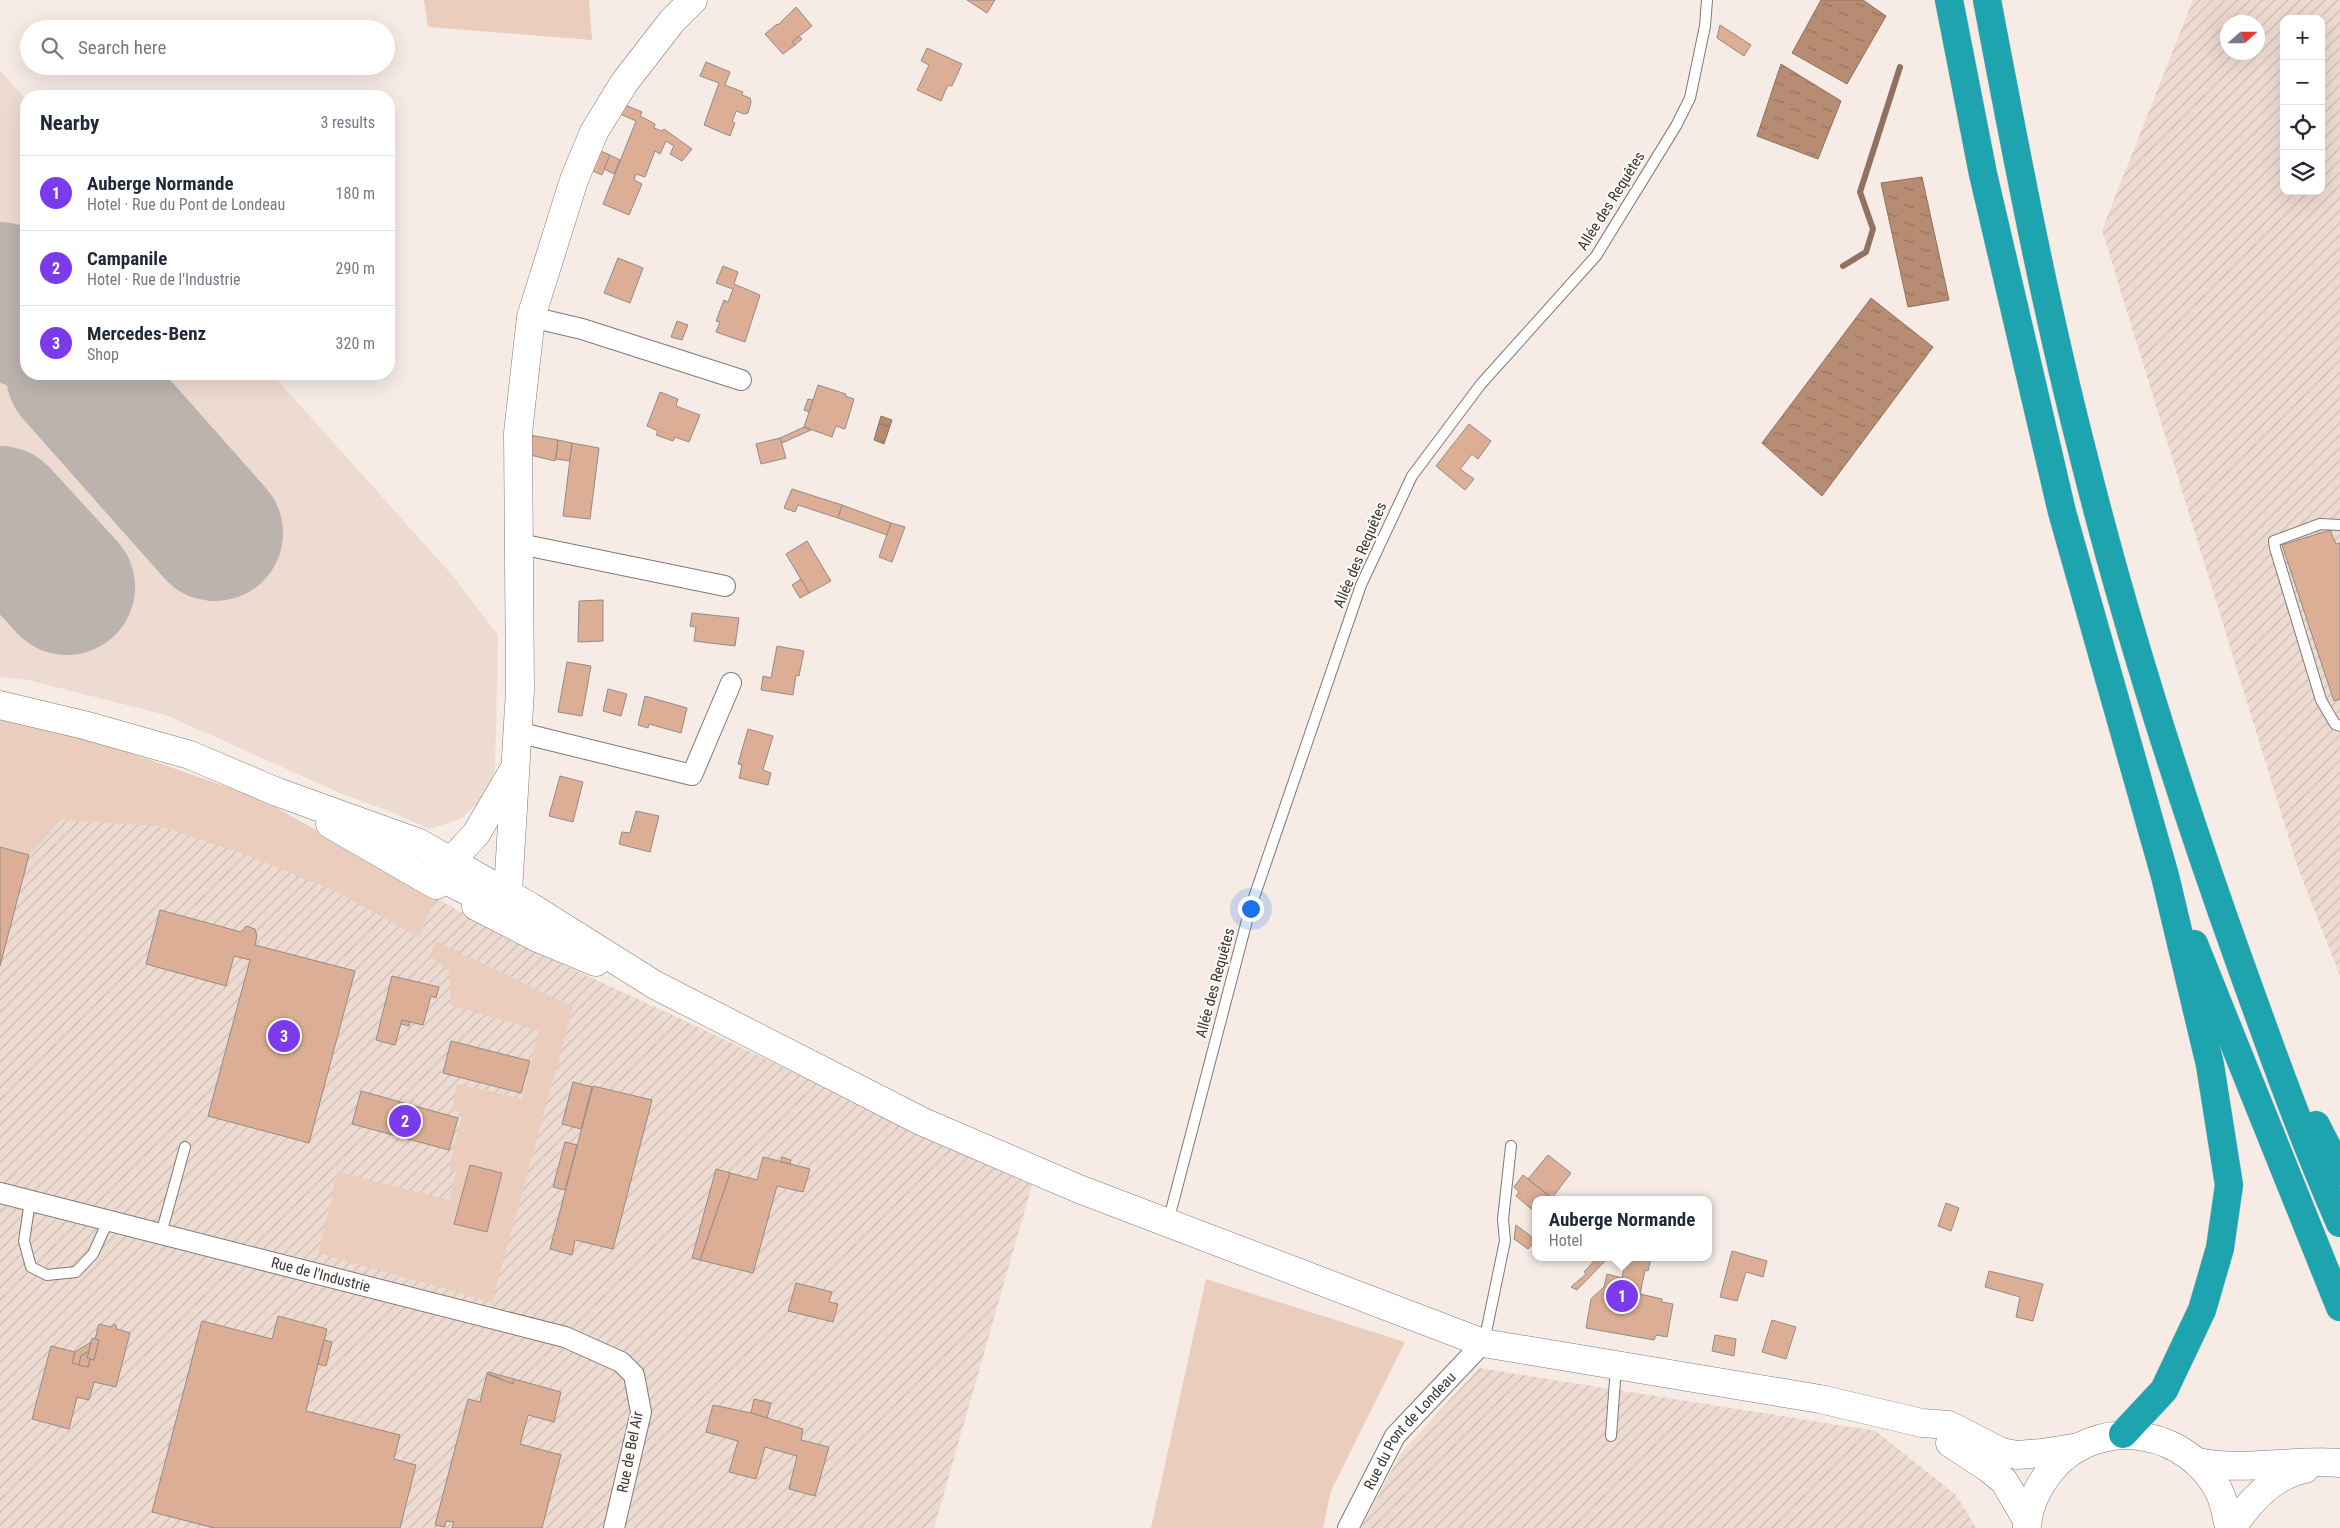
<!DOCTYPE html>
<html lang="en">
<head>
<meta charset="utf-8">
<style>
	:root { --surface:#fff; --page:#f2f2f3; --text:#1f2937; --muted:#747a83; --line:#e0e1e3; --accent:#7c3aed }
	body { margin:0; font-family:"Roboto Condensed",sans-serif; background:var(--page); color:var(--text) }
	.controls { position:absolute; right:15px; top:15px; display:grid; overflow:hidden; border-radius:10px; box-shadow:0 5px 20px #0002 }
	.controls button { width:45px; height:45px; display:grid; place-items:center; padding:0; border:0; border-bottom:1px solid var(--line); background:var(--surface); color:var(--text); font:25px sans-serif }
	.compass { position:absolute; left:2220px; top:15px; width:45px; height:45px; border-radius:50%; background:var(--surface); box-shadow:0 5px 20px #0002; rotate:69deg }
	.you { position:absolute; left:1250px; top:908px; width:18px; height:18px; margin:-12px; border:4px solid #fff; border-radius:50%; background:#1a73e8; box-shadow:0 0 0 8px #1a73e833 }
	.badge { display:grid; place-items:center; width:32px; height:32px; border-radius:50%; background:var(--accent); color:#fff; font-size:16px; font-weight:700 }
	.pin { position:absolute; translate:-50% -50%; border:2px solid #fff; box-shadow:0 1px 5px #0006 }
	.popup { position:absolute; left:1532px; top:1196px; width:180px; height:65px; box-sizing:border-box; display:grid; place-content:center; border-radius:10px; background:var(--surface); filter:drop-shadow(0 1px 4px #0005); font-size:16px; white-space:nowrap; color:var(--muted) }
	.popup b { font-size:19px; color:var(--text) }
	.popup::after { content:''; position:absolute; left:50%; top:100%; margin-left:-10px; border:10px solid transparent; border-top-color:var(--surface) }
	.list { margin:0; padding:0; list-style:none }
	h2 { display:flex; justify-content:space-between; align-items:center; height:65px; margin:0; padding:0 20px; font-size:21px }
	h2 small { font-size:16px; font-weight:400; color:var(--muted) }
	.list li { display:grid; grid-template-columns:32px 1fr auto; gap:15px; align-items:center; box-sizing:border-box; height:75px; padding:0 20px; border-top:1px solid var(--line) }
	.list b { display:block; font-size:19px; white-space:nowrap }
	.list p { margin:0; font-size:16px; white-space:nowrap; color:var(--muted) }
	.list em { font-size:16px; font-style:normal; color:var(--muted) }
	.icon { flex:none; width:28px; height:28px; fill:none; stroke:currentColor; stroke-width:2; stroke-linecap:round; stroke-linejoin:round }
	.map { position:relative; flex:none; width:2340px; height:1528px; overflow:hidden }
	.search { position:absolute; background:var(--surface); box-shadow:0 5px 20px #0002; left:20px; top:20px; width:375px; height:55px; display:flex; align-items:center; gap:12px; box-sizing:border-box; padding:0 18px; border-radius:28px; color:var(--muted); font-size:19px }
	.panel { position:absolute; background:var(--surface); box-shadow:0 5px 20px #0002; left:20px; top:90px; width:375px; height:290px; border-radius:20px }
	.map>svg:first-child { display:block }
	.built { fill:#eddbd1 }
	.industrial { fill:url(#industrial-furrows); fill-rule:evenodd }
	.grass { fill:#eacdbd }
	.water { fill:url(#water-ripples); stroke:#917260 }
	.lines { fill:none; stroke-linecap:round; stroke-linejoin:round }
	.stream { stroke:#917260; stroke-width:6 }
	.taxiway { stroke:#bcb3ae; stroke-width:55 }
	.runway { stroke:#bcb3ae; stroke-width:136 }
	.building { fill:#dbae95; stroke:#958b86 }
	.lane-casing { stroke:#827974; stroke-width:12 }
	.street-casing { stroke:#827974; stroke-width:22 }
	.secondary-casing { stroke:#827974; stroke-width:29 }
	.highway-casing { stroke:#cccbca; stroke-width:29 }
	.lane { stroke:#fff; stroke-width:10 }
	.street { stroke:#fff; stroke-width:20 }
	.secondary { stroke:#fff; stroke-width:28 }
	.highway { stroke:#1da4af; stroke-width:28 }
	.labels { text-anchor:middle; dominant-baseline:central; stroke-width:4; stroke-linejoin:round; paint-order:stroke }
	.street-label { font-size:15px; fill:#3b3734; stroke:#fefaf8 }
</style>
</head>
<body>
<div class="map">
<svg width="2340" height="1528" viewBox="0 0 2340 1528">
	<defs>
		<pattern id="industrial-furrows" width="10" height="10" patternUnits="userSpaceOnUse" patternTransform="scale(1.25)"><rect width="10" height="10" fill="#eddbd1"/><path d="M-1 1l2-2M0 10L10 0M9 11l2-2" fill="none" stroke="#ccbdb4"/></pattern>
		<pattern id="water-ripples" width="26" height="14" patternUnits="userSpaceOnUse" patternTransform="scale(1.25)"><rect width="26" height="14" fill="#b68c73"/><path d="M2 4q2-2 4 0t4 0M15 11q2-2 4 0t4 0" fill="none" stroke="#95735f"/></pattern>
	</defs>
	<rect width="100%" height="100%" fill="#f6ebe5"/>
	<path class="built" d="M0 70 26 100V374H272L453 576 498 635 495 771 482 799 461 819 429 829 394 813 340 793 166 715 28 680 0 677Z"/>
	<g class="industrial">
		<path d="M2193 0H2340V976L2298 868 2102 230ZM2284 19H2321V191H2284ZM2228 22H2258V52H2228Z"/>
		<path d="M0 713 261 799 512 941 696 1026 1032 1185 934 1528H0Z"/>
		<path d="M1479 1368 1876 1431 1956 1495 1976 1528H1361L1401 1453Z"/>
	</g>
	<g class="grass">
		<path d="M424 0H589L592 40 428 27Z"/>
		<path d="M0 720 82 736 261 799 435 898 419 937 335 891 247 855 160 826 61 820 29 855 0 847Z"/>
		<path d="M436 941 573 1007 492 1302 318 1253 338 1172 449 1200 456 1172 449 1170 462 1113 452 1110 457 1084 522 1099 539 1031 451 1005 449 971 430 956Z"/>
		<path d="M1206 1279 1405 1342 1331 1491 1323 1528H1151Z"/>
	</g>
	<g class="water">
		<path d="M1821 0H1863L1886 16 1847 84 1792 53Z"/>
		<path d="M1781 64 1841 101 1818 159 1757 136Z"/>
		<path d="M1922 177 1949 300 1908 307 1881 183Z"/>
		<path d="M1871 298 1933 347 1822 496 1762 443Z"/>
		<path d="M881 416 892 420 884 444 874 440Z"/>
	</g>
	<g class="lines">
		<path class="stream" d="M1843 266 1866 252 1873 229 1860 192 1900 67"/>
		<g class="taxiway">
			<path d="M0 539 14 530"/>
			<path d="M0 580 33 575 40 568 39 556"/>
		</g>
		<g class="runway">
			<path d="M0 290 26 320"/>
			<path d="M74 374 215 533"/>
			<path d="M0 514 67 587"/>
		</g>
	</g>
	<g class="building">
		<path d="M967 0H995L987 13Z"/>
		<path d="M796 7 812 26 792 42 795 45 783 54 765 34 777 24 778 25Z"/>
		<path d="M1720 25 1751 45 1744 56 1717 38Z"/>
		<path d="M799 36 802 39 795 45 792 42Z"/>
		<path d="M927 48 962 64 952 86 948 85 941 101 917 90 929 65 921 61Z"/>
		<path d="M706 62 730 72 725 85 743 92 742 95 750 98 751 102 748 113 744 114 736 111 732 122 735 123 730 136 704 125 719 83 700 76Z"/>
		<path d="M623 104 642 112 640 116 655 124 654 128 662 131 664 129 692 149 682 161 670 154 674 146 666 141 660 154 655 151 645 177 636 174 634 180 642 184 629 215 603 204 636 121 618 113Z"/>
		<path d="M598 150 610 155 602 175 590 170Z"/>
		<path d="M610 155 620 160 614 174 604 169Z"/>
		<path d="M618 258 643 268 630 303 604 293Z"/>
		<path d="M723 266 738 272 734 284 760 295 745 342 716 332 720 322 716 321 724 300 728 302 733 289 716 283Z"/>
		<path d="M677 321 688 325 682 340 671 337Z"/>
		<path d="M818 385 846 394 845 396 854 399 845 429 836 426 832 437 804 427Z"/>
		<path d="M660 392 678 399 676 406 700 415 689 442 675 437 673 441 656 435 658 431 647 426Z"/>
		<path d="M808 399 813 400 809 412 804 410Z"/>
		<path d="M1469 424 1491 441 1478 459 1472 454 1460 469 1474 479 1465 490 1436 466Z"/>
		<path d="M804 427 811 430 782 443 780 438Z"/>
		<path d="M530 435 558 440 555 461 530 455Z"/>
		<path d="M780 438 786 458 761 464 756 444Z"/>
		<path d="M558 440 572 443 570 461 556 459Z"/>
		<path d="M572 443 599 448 590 519 563 516Z"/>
		<path d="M792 489 842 505 838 518 798 505 795 512 784 508Z"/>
		<path d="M842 505 891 523 887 535 838 518Z"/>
		<path d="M891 523 905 527 892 562 879 557Z"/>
		<path d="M2330 530 2336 544 2340 543V699L2334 701 2282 545Z"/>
		<path d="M807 541 831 581 809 593 786 554Z"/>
		<path d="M801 579 809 593 800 598 792 585Z"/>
		<path d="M603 600V641L578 642 579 601Z"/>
		<path d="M692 613 739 618 735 646 694 641 696 627 690 626Z"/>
		<path d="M777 646 804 651 799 676 796 675 793 695 761 690 763 676 771 678Z"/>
		<path d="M567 662 591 666 582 716 558 712Z"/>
		<path d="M608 689 627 694 621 716 603 711Z"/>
		<path d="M645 696 687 708 681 733 649 724 648 728 638 725Z"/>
		<path d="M748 729 773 736 763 770 771 773 768 785 739 778 742 765 738 764Z"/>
		<path d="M560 776 583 782 573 822 549 816Z"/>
		<path d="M636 811 659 816 650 852 619 844 622 832 630 833Z"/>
		<path d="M0 847 29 855 0 966Z"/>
		<path d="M160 910 241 932 246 926 255 929 257 936 255 945 355 971 309 1143 208 1116 250 960 234 956 226 986 146 964Z"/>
		<path d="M392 976 439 987 436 998 431 996 423 1025 402 1020 395 1045 376 1040Z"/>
		<path d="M402 1020 410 1022 409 1026 401 1024Z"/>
		<path d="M451 1041 530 1061 521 1093 443 1073Z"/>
		<path d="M573 1082 592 1087 581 1129 562 1124Z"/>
		<path d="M593 1086 652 1100 613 1249 575 1240 572 1255 550 1249Z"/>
		<path d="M361 1091 458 1118 449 1150 352 1124Z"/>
		<path d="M565 1142 577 1145 565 1190 553 1187Z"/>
		<path d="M1548 1155 1571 1173 1552 1198 1528 1179Z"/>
		<path d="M763 1157 810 1169 803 1192 777 1186 753 1273 700 1260 730 1173 757 1180Z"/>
		<path d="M782 1157 791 1160 790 1164 781 1162Z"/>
		<path d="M470 1165 502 1173 487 1232 454 1224Z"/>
		<path d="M716 1169 730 1173 700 1260 692 1258Z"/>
		<path d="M1523 1175 1554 1200H1536V1213L1516 1196 1519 1192 1514 1187Z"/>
		<path d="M1946 1203 1959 1208 1951 1231 1938 1226Z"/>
		<path d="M1516 1225 1536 1240 1528 1249 1514 1239Z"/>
		<path d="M1732 1251 1767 1261 1763 1277 1746 1272 1737 1301 1720 1297Z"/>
		<path d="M1591 1257H1609L1577 1290 1571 1287 1586 1274 1584 1272 1595 1260Z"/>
		<path d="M1626 1257H1651L1648 1271 1645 1270 1640 1294 1662 1299V1302L1673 1304 1667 1337 1656 1335 1654 1340 1586 1328 1591 1299 1604 1287 1607 1274 1622 1278Z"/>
		<path d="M1989 1271 2043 1284 2033 1321 2016 1317 2020 1297 1985 1287Z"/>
		<path d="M796 1283 832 1292 829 1302 838 1304 833 1322 788 1311Z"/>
		<path d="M278 1316 327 1329 306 1411 400 1435 394 1459 416 1465 400 1528H214L152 1512 202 1321 272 1339Z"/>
		<path d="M1772 1320 1796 1327 1786 1359 1762 1352Z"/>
		<path d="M99 1324 111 1327 115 1324 117 1329 130 1333 116 1387 94 1382 89 1400 77 1397 69 1429 32 1419 51 1346 75 1352 72 1363 88 1367 90 1359 94 1360 99 1340 95 1339Z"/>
		<path d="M1715 1335 1736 1339 1734 1356 1712 1351Z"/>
		<path d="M92 1338 99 1340 94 1360 87 1358Z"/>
		<path d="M324 1340 332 1342 326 1366 318 1364Z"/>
		<path d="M91 1342 89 1351 81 1356 79 1365 72 1363 75 1352Z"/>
		<path d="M89 1351 87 1358 90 1359 88 1367 79 1365 81 1356Z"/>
		<path d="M488 1372 514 1379 513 1384 499 1381 500 1378 487 1374Z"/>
		<path d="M487 1374 513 1384 514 1379 561 1392 554 1422 528 1415 520 1444 561 1455 542 1528H452L454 1522 446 1521 445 1527 435 1525 468 1399 480 1402Z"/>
		<path d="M754 1399 771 1403 767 1418 751 1413Z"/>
		<path d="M713 1405 751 1413 803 1429 801 1440 829 1447 815 1496 789 1489 797 1456 765 1447 756 1479 729 1472 738 1441 706 1432Z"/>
	</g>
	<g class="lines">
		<defs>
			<g id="lane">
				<path d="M2340 525 2320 524 2274 541 2275 548 2321 700 2335 724 2340 726"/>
				<path d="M30 1201 24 1241 31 1267 47 1275 76 1272 93 1254 108 1221"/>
				<path d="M1168 1222 1250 909 1361 585 1412 476 1481 384 1596 256 1676 126 1690 98 1705 26 1707 0"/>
				<path d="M161 1234 185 1147"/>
				<path d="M1484 1342 1505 1241 1503 1219 1511 1146"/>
				<path d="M1611 1436 1616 1366"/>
			</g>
			<g id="street">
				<path d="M531 317 582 329 741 380"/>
				<path d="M520 544 725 586"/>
				<path d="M517 732 692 775 731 683"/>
				<path id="s1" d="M0 1193 565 1337 621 1362 634 1375 641 1412 614 1528"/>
				<path id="s2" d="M1348 1528 1395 1436 1483 1343"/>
			</g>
			<g id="secondary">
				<path d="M0 705 84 725 190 755 277 792 419 843 531 907 655 985 923 1122 1079 1189 1483 1343 1820 1399 1922 1423 1949 1425 2001 1452 2017 1455 2042 1453 2079 1447"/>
				<path d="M330 824 436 885"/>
				<path d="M450 862 476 834 513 771"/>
				<path d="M420 876 436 875 497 906 508 892 520 690 518 433 531 317 574 180 594 132 624 83 672 21 693 0"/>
				<path d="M476 906 538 938 596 962"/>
				<path d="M1950 1443 1988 1468 2004 1481 2027 1520"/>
				<path d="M2197 1462C2246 1472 2291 1459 2340 1463"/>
				<path d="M2027 1528C2028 1506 2038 1486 2052 1469 2096 1418 2176 1427 2213 1481 2223 1495 2226 1512 2229 1528"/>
				<path d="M2232 1528C2249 1502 2273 1475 2305 1469"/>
			</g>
			<g id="highway">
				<path d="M1949 0 1983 174 2062 512 2165 876 2210 1065 2229 1185 2220 1248 2202 1310 2164 1390 2123 1434"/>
				<path d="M1987 0C2016 153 2045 307 2084 458 2127 630 2181 799 2241 966 2272 1052 2303 1139 2340 1223"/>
				<path d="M2194 944 2340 1307"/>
				<path d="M2316 1125 2340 1172"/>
			</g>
		</defs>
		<use href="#lane" class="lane-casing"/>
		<use href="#street" class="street-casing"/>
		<use href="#secondary" class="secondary-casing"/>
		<use href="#highway" class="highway-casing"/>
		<use href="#lane" class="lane"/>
		<use href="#street" class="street"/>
		<use href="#secondary" class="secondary"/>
		<use href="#highway" class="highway"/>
	</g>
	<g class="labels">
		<g class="street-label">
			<text transform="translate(1611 201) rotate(-58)">Allée des Requêtes</text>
			<text transform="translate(1360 555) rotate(-67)">Allée des Requêtes</text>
			<text transform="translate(1215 983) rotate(-75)">Allée des Requêtes</text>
			<text stroke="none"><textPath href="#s1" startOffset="331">Rue de l'Industrie</textPath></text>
			<text stroke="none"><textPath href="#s2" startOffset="116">Rue du Pont de Londeau</textPath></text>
			<text transform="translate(630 1452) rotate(-79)">Rue de Bel Air</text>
		</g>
	</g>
</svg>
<div class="controls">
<button>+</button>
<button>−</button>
<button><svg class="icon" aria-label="locate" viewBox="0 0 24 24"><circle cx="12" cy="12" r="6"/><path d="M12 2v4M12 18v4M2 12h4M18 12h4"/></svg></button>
<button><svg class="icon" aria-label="layers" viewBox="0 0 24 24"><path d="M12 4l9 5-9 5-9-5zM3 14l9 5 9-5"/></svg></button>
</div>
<svg class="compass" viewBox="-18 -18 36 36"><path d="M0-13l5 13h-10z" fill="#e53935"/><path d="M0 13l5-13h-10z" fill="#747a83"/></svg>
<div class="you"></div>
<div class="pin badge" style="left:1622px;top:1296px">1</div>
<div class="popup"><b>Auberge Normande</b>Hotel</div>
<div class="pin badge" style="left:405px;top:1121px">2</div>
<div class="pin badge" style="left:284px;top:1036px">3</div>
<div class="search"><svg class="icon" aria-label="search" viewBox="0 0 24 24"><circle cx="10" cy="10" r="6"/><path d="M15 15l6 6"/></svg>Search here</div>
<section class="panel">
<h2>Nearby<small>3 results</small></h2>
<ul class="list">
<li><span class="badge">1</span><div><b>Auberge Normande</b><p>Hotel · Rue du Pont de Londeau</p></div><em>180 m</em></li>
<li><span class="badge">2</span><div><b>Campanile</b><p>Hotel · Rue de l'Industrie</p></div><em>290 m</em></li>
<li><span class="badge">3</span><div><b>Mercedes-Benz</b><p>Shop</p></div><em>320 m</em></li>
</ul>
</section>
</div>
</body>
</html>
